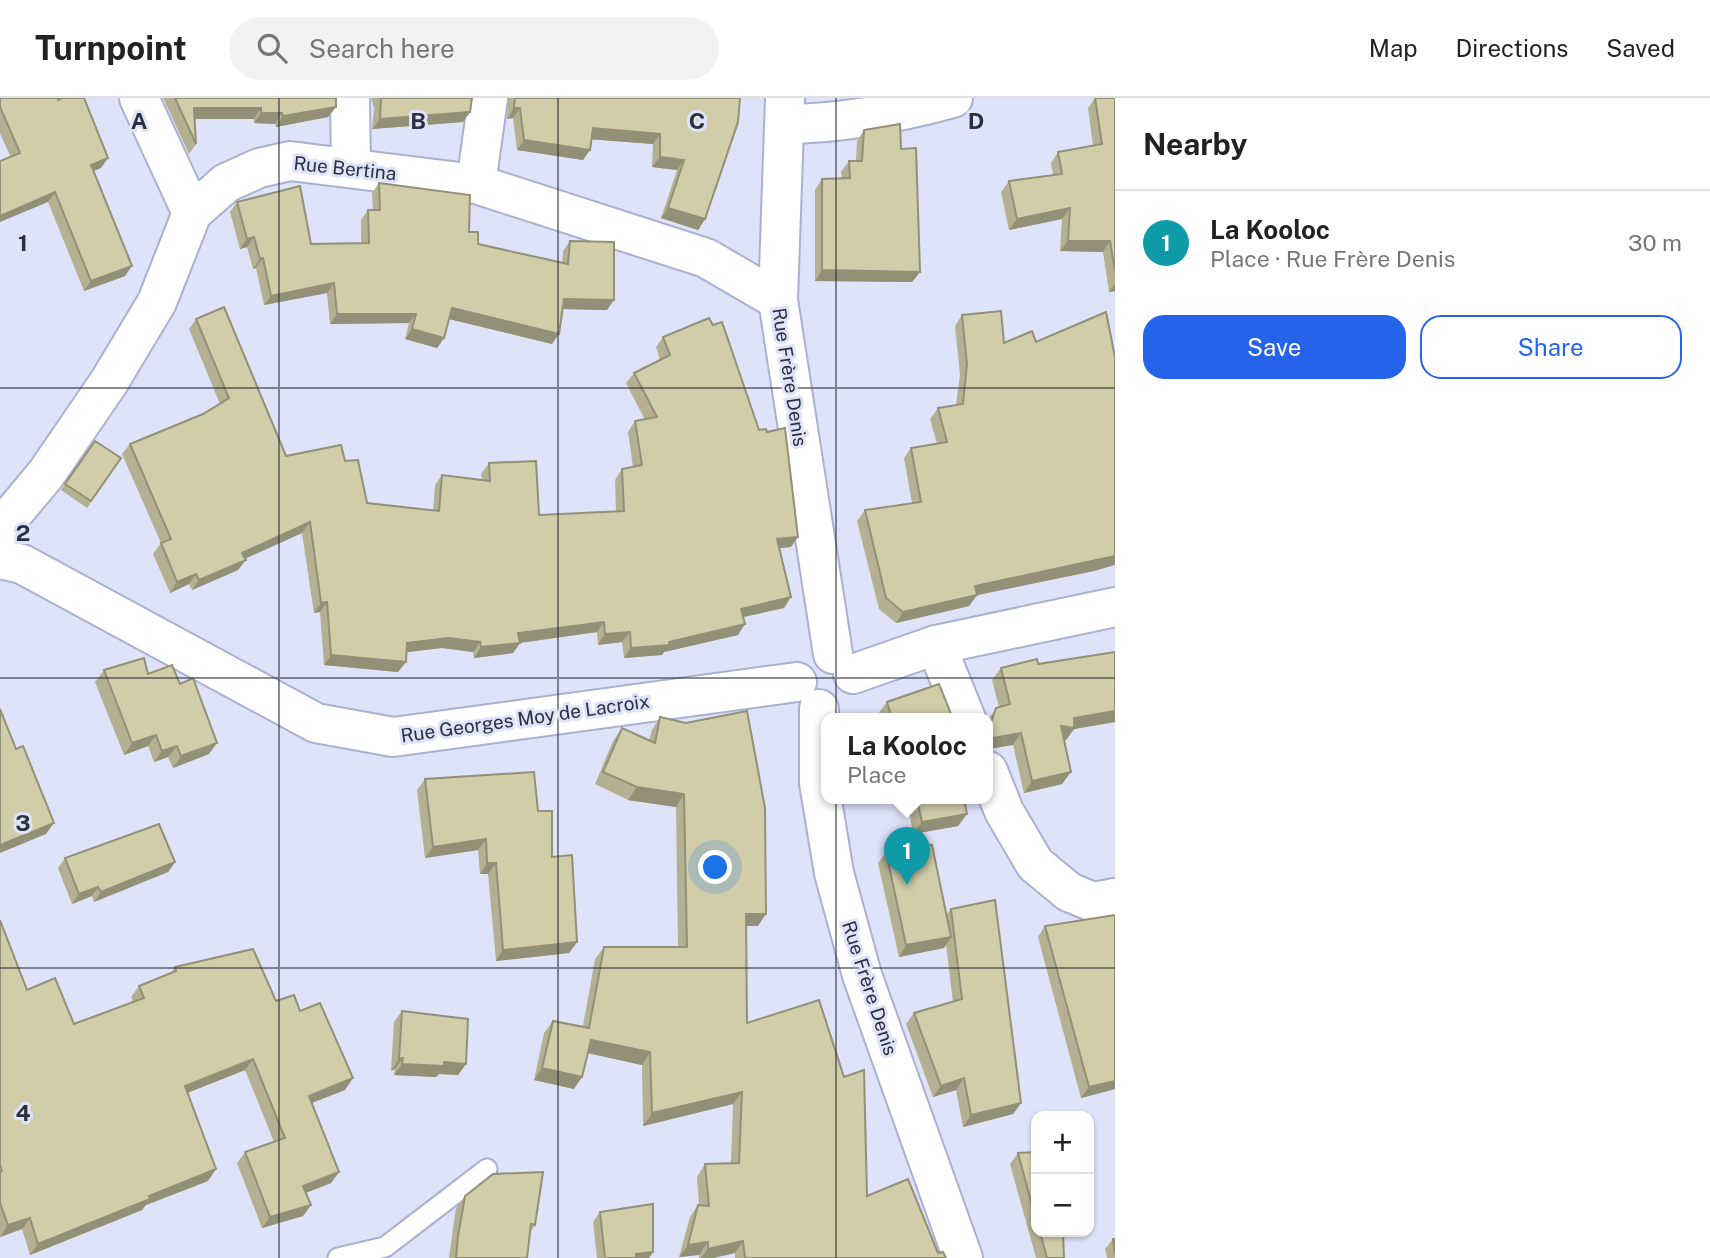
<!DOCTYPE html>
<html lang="en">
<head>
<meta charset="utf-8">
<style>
	:root { --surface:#fff; --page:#f2f2f2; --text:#222; --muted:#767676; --line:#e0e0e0; --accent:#2563eb }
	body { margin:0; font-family:"Public Sans",sans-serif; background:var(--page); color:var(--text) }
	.controls { position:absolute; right:21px; bottom:21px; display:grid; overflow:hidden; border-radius:14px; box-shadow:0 2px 5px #0004 }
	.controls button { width:63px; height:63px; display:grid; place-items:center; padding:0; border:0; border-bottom:2px solid var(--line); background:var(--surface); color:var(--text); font:35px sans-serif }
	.you { position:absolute; left:716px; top:770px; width:24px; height:24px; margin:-18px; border:5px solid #fff; border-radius:50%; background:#1a73e8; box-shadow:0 0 0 10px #1a73e833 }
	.badge { display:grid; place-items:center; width:46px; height:46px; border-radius:50%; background:var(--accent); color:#fff; font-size:23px; font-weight:700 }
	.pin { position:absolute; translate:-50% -58px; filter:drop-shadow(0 2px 4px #0008) }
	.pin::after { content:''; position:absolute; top:37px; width:24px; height:21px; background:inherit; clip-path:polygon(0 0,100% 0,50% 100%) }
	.popup { position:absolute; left:821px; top:615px; width:172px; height:91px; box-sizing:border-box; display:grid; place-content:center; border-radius:14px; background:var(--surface); filter:drop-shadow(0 2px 5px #0005); font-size:23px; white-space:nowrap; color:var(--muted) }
	.popup b { font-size:26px; color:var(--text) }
	.popup::after { content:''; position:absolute; left:50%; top:100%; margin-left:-14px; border:14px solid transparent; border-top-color:var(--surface) }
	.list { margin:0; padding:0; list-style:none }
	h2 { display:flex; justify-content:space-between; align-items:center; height:91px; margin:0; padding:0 28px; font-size:30px }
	h2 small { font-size:23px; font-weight:400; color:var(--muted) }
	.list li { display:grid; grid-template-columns:46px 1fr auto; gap:21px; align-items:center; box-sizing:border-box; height:105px; padding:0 28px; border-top:2px solid var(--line) }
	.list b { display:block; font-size:26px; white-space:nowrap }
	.list p { margin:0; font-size:23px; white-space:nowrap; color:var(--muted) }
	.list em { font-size:23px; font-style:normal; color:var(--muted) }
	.actions { display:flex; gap:14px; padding:21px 28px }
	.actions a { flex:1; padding:16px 0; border:2px solid var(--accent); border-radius:21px; text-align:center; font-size:24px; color:var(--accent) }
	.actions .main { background:var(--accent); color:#fff }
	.icon { flex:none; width:38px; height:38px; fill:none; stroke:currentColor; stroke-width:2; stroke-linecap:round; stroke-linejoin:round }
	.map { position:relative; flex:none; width:1115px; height:1160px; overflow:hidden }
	header { display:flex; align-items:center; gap:42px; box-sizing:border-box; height:98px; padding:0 35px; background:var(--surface); border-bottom:2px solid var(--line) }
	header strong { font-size:33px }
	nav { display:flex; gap:38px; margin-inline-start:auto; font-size:24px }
	.search { width:490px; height:63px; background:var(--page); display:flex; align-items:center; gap:18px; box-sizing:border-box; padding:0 24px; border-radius:38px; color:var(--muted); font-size:26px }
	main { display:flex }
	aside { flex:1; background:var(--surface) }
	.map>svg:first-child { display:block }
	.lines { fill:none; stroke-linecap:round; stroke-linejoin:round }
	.lane-casing { stroke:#aab0d2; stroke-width:23 }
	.street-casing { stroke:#aab0d2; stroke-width:42 }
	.lane { stroke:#fff; stroke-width:19 }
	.street { stroke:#fff; stroke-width:38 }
	.wall { fill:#b4b091 }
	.shaded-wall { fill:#929076 }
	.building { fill:#d1cda9; stroke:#929076; stroke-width:2 }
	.grid { fill:none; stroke:#2c2f3c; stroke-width:2; stroke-opacity:0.55 }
	.labels { text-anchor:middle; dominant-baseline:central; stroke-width:6; stroke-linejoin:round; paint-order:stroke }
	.street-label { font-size:19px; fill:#2c2f3c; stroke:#dfe3f9 }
	.grid-label { font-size:23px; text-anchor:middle; font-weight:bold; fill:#2c2f3c; stroke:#dfe3f9; stroke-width:6; stroke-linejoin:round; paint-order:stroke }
</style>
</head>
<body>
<header>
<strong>Turnpoint</strong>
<div class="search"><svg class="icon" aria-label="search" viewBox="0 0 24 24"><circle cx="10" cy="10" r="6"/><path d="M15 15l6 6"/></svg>Search here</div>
<nav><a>Map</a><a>Directions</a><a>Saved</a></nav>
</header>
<main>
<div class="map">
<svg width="1115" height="1160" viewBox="0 0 1115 1160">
	<rect width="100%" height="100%" fill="#dfe3f9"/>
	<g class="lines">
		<defs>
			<path id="lane" d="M338 1160 385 1149 487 1071"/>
			<g id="street">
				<path d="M139 0 192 115"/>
				<path d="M350 0 351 70"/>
				<path d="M785 0 778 202 833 556"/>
				<path d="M785 26C842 26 898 15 953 0"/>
				<path d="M476 86 488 0"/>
				<path d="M0 431 46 376 109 284 157 204 192 115 226 85 259 70 290 63 476 86 706 160 778 202"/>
				<path d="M0 461 22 466 316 625 393 639 797 584"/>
				<path d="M936 547 966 621"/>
				<path d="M853 576 936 547 1115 509"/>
				<path d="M819 611V685L834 775 862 877 963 1160"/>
				<path d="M988 673 1004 713 1035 766 1069 794 1093 804 1115 800"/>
			</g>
		</defs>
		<use href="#lane" class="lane-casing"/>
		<use href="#street" class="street-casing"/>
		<use href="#lane" class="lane"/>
		<use href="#street" class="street"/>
	</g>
	<g class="wall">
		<path d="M0 0 101 70 93 73 125 178 84 193 48 104 10 58 0 35Z"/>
		<path d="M163 0H336V9L328 19 276 29 275 26 254 25V21H194L196 46 189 56Z"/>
		<path d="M371 0H472L470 14 463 24 372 31 374 10Z"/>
		<path d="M508 0H740L705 121 698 132 661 120 677 72 652 69 653 46 591 41 583 62 517 52 513 20 507 21Z"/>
		<path d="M1095 0H1115V193L1109 194 1103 154 1060 153 1062 121 1009 132 1001 94 1009 83 1053 77 1051 65 1058 54 1093 48 1088 10Z"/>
		<path d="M864 32 901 51 920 174 912 184 815 183V92L822 81H842L841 74 849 63H856L857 43Z"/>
		<path d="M379 85 469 134 478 146 562 165 563 153 570 143 607 212 563 211 552 246 449 221 444 240 437 250 405 241 409 225 330 226 327 195 264 207 256 170 253 171 247 149 240 151 230 114 237 104 311 146 361 145V122L368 112H373L372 95Z"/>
		<path d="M962 217 1004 245 1094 473 977 497 969 508 896 525 879 511 857 423 865 412 912 405 904 360 911 350 937 346 930 321 938 310 956 307 960 277 955 228Z"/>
		<path d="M196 221 286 358 345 363 367 405 433 412 435 387 442 377 482 382 481 376 489 365 539 417 616 414 615 382 622 371 633 369 628 334 635 323 645 322 626 285 634 275 660 262 656 249 663 239 791 449 780 450 791 499 784 510 743 519 738 537 664 554 662 557 624 560 622 544 598 547 597 534 520 545 513 555 474 560 473 554 442 550 407 554 406 564 398 574 324 567 320 514 314 515 302 435 245 461 238 472 192 492 189 486 170 495 153 456 161 445 122 356 130 346 203 316 220 306 189 231Z"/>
		<path d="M95 343 121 360 87 410 61 392Z"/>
		<path d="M1115 554V624L1074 631 1066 642H1064L1062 686 1024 695 1013 647 988 651V622L996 610 999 609 992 582 1001 570 1038 566Z"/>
		<path d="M104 572 148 576 209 656 173 670 168 659 154 664 148 648 124 657 95 584Z"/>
		<path d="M887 604 953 621H880L878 616Z"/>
		<path d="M660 619 758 828H746L747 925 867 1098 938 1155 946 1160H735V1155L713 1160H699V1157L679 1159 690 1119 698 1107H699L697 1079 705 1066 731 1065 733 1006 643 1028 642 967 588 955 582 979 574 991 534 982 544 935 553 923 583 928 595 861 604 849H678L676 709 628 702 595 686 613 643 622 630 649 642 652 632Z"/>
		<path d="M425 681 538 713 552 759 577 844 569 855 496 863 488 776H480L478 752 425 760 417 692Z"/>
		<path d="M907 701H964L967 716 958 728 913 736Z"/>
		<path d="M886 754 947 816 951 811 1021 1005 1013 1016 963 1029 956 992 933 999 906 926 914 915 953 904 946 847 944 850 899 859 878 765Z"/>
		<path d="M65 760 175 764 168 774 94 804 92 798 72 806 58 770Z"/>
		<path d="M0 822 27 892 74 926 133 904 131 899 139 888 171 875 175 869 276 903 300 913 345 992 312 1005 339 1074 331 1085 306 1095 311 1107 303 1118 262 1130 237 1065 245 1054 274 1044 245 972 187 995 208 1083 146 1107 142 1112 30 1157 22 1131 0 1139Z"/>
		<path d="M1045 828 1115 991 1081 1000 1038 839Z"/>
		<path d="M402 913 466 966 458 977 439 976 436 979 394 977 395 971 391 973 394 924Z"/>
		<path d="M1036 1054V1134H1063L1064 1160H1036L1010 1066 1018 1055Z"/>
		<path d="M465 1098 535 1127 530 1134 527 1160H449L456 1110Z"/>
		<path d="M600 1114 653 1154 649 1160H597L593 1124Z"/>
		<path d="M1113 1141 1115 1160H1107L1105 1151Z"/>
	</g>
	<g class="shaded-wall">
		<path d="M336 9 328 19 276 29 283 18Z"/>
		<path d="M194 10H261L254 21H186Z"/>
		<path d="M514 10H520L513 20 507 21Z"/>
		<path d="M470 14 463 24 372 31 380 21Z"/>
		<path d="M261 15H282L275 26 254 25Z"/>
		<path d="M593 30 660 36 653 46 586 41Z"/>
		<path d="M524 42 590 52 583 62 517 52Z"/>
		<path d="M660 59 684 62 677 72 652 69Z"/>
		<path d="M108 60 101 70 84 77 91 67Z"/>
		<path d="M55 94 48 104 0 124V118Z"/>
		<path d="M668 110 705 121 698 132 661 120Z"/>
		<path d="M1070 110 1062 121 1009 132 1017 121Z"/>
		<path d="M254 139 247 149 240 151 247 141Z"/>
		<path d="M1068 143H1110L1103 154 1060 153Z"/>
		<path d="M263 160 256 170 253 171 260 161Z"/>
		<path d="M132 168 125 178 84 193 91 183Z"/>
		<path d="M822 172 920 174 912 184 815 183Z"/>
		<path d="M334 185 327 195 264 207 271 198Z"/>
		<path d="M1115 186V193L1109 194Z"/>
		<path d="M564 201 614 202 607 212 557 211Z"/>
		<path d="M452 210 559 236 552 246 445 220Z"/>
		<path d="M337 216H416L409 225 330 226Z"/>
		<path d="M412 231 444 240 437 250 405 241Z"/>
		<path d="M310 424 302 435 235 465 242 455Z"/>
		<path d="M798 439 791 449 770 451 777 441Z"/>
		<path d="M1115 458V467L1094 473 968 499 975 488Z"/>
		<path d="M246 462 238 472 192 492 199 482Z"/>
		<path d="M196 476 189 486 170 495 177 484Z"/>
		<path d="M977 497 969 508 896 525 903 514Z"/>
		<path d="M791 499 784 510 734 521 741 511Z"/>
		<path d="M327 504 320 514 314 515 321 505Z"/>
		<path d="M604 524 597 534 511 546 518 535Z"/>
		<path d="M745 526 738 537 664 554 662 557 624 560 631 550 669 544Z"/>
		<path d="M630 534 622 544 598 547 605 536Z"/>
		<path d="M449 540 480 544 473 554 442 550 400 555 407 545Z"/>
		<path d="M520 545 513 555 474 560 481 549Z"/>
		<path d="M331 557 406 564 398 574 324 567Z"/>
		<path d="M1115 613V624L1074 631 1066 642 1053 640 1061 628 1074 620Z"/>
		<path d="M1021 635 1013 647 988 651V641Z"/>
		<path d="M156 637 148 648 124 657 132 645Z"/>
		<path d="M217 645 209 656 173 670 181 658Z"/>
		<path d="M177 648 168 659 154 664 162 653Z"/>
		<path d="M1071 674 1062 686 1024 695 1032 683Z"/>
		<path d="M637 689 684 696 676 709 628 702Z"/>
		<path d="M967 716 958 728 913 736 922 724Z"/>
		<path d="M54 725 46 736 0 755V747Z"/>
		<path d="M486 741 478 752 425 760 433 749Z"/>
		<path d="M175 764 168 774 94 804 101 794Z"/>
		<path d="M487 765H496L488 776H480Z"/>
		<path d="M98 789 92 798 72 806 79 796Z"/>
		<path d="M746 816H766L758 828H738Z"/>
		<path d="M951 839 944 850 899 859 906 847Z"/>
		<path d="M577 844 569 855 496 863 503 852Z"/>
		<path d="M591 942 650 954 642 967 583 954Z"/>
		<path d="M403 960 395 971 391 973 399 961Z"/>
		<path d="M253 961 245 972 177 999 185 988Z"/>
		<path d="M444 964 466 966 458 977 439 976 436 979 394 977 402 966Z"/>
		<path d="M542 970 582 979 574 991 534 982Z"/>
		<path d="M353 980 345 992 301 1009 309 998Z"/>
		<path d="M964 980 956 992 933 999 941 988Z"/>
		<path d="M1115 983V991L1081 1000 1089 989Z"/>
		<path d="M742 994 733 1006 643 1028 652 1015Z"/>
		<path d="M1021 1005 1013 1016 963 1029 971 1017Z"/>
		<path d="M216 1071 208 1083 146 1107 142 1112 30 1157 38 1146 149 1098Z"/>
		<path d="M339 1074 331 1085 295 1099 303 1088Z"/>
		<path d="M311 1107 303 1118 262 1130 270 1119Z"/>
		<path d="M30 1120 22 1131 0 1139 8 1127Z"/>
		<path d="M743 1143 735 1155 713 1160H701L708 1151Z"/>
		<path d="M708 1144 699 1157 679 1159 688 1147Z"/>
		<path d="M653 1154 649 1160H634L636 1156Z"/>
	</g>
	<g class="building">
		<path d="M0 0H58V2L62 0H84L108 60 91 67 132 168 91 183 55 94 0 118V63L20 55 0 9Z"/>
		<path d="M175 0H336V9L283 18 282 15H261V10H194L196 46Z"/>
		<path d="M381 0H472L470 14 380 21Z"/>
		<path d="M515 0H740L738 24 705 121 668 110 684 62 660 59V36L593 30 590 52 524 42 520 10H514Z"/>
		<path d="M1095 0H1115V173L1110 143H1068L1070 110 1017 121 1009 83 1062 76 1058 54 1102 46Z"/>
		<path d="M900 26 901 51 916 50 920 174 822 172V81L850 80 849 63H862L864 32Z"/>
		<path d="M379 85 470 97 469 134H478V146L568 166 570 143 614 144V202L564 201 559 236 452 210 444 240 412 231 416 216H337L334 185 271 198 263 160 260 161 254 139 247 141 237 104 300 88 311 146 369 145 368 112H380Z"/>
		<path d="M224 209 286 358 341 347 345 363 358 362 367 405 439 413 442 377 490 383 489 365 536 363 539 417 624 413 622 371 642 367 635 323 657 319 634 275 670 257 663 239 709 220 713 227 722 224 759 332 766 331 767 334 785 330 798 439 777 441 791 499 741 511 745 526 669 544V547L631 550 630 534 605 536 604 524 518 535 520 545 481 549 480 544 449 540 407 545 406 564 331 557 327 504 321 505 310 424 242 455 246 462 199 482 196 476 177 484 161 445 171 441 130 346 203 316 229 300 196 221Z"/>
		<path d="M1001 213 1004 245 1032 233 1036 244 1106 214 1115 259V458L975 488 977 497 903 514 886 500 865 412 921 404 911 350 947 344 938 310 963 306 967 266 962 217Z"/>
		<path d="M95 343 121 360 91 403 65 386Z"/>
		<path d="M1115 554V613L1074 620V630L1061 628 1071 674 1032 683 1021 635 988 641V625L992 622 996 610 1010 606 1001 570 1037 561 1038 566Z"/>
		<path d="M144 560 148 576 172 567 180 586 193 580 217 645 181 658 177 648 162 653 156 637 132 645 104 572Z"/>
		<path d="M939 586 953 621H892L887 604Z"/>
		<path d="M0 611 16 651 23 648 54 725 0 747Z"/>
		<path d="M747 613 765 710 766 816H746L747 925 819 902 844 979 864 972 867 1098 908 1081 938 1155 943 1154 946 1160H745L743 1143 708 1151V1144L688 1147 698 1107 709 1108 705 1066 739 1065 742 994 652 1015 650 954 591 942 582 979 542 970 553 923 589 930 604 849H687L684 696 637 689 603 674 622 630 655 645 660 619 686 625Z"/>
		<path d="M534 674 538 713H552V759L572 757 577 844 503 852 496 765H487L486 741 433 749 425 681Z"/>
		<path d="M917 701H964L967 716 922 724Z"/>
		<path d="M159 726 175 764 101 794 98 789 79 796 65 760Z"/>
		<path d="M932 747 951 839 906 847 886 754Z"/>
		<path d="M995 802 1021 1005 971 1017 964 980 941 988 914 915 962 901 951 811Z"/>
		<path d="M1115 817V983L1089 989 1045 828Z"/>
		<path d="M0 822 27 892 55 880 74 926 144 900 139 888 176 873 175 869 253 851 276 903 294 897 300 913 320 905 353 980 309 998 339 1074 303 1088 311 1107 270 1119 245 1054 285 1040 253 961 185 988 216 1071 149 1098 150 1101 38 1146 30 1120 8 1127 0 1105V1074L2 1073 0 1067Z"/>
		<path d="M402 913 468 921 466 966 444 964V968L402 966 403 960 399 961Z"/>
		<path d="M1036 1054V1122L1018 1055Z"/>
		<path d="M543 1074 535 1127 531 1126 527 1160H456L458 1138 465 1098 493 1076Z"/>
		<path d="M653 1106V1154L636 1156V1160H605L600 1114Z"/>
		<path d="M1040 1134H1063L1064 1160H1047Z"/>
		<path d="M1113 1141H1115V1157Z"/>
	</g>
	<path class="grid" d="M279 0V1160M558 0V1160M836 0V1160M0 290H1115M0 580H1115M0 870H1115"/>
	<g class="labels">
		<g class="street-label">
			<text transform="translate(345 70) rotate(6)">Rue Bertina</text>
			<text transform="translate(790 279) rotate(81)">Rue Frère Denis</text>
			<text transform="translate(525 620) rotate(-8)">Rue Georges Moy de Lacroix</text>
			<text transform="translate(870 890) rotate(72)">Rue Frère Denis</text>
		</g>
	</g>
	<g class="grid-label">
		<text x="139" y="31">A</text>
		<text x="418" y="31">B</text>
		<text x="697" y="31">C</text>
		<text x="976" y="31">D</text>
		<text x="23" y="153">1</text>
		<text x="23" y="443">2</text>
		<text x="23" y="733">3</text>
		<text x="23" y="1023">4</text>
	</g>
</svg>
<div class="controls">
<button>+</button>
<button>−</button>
</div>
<div class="you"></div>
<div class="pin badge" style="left:907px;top:787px;background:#0f9aa8">1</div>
<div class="popup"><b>La Kooloc</b>Place</div>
</div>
<aside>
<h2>Nearby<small></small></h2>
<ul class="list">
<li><span class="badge" style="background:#0f9aa8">1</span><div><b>La Kooloc</b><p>Place · Rue Frère Denis</p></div><em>30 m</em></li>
</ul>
<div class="actions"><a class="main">Save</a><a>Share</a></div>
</aside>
</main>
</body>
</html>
